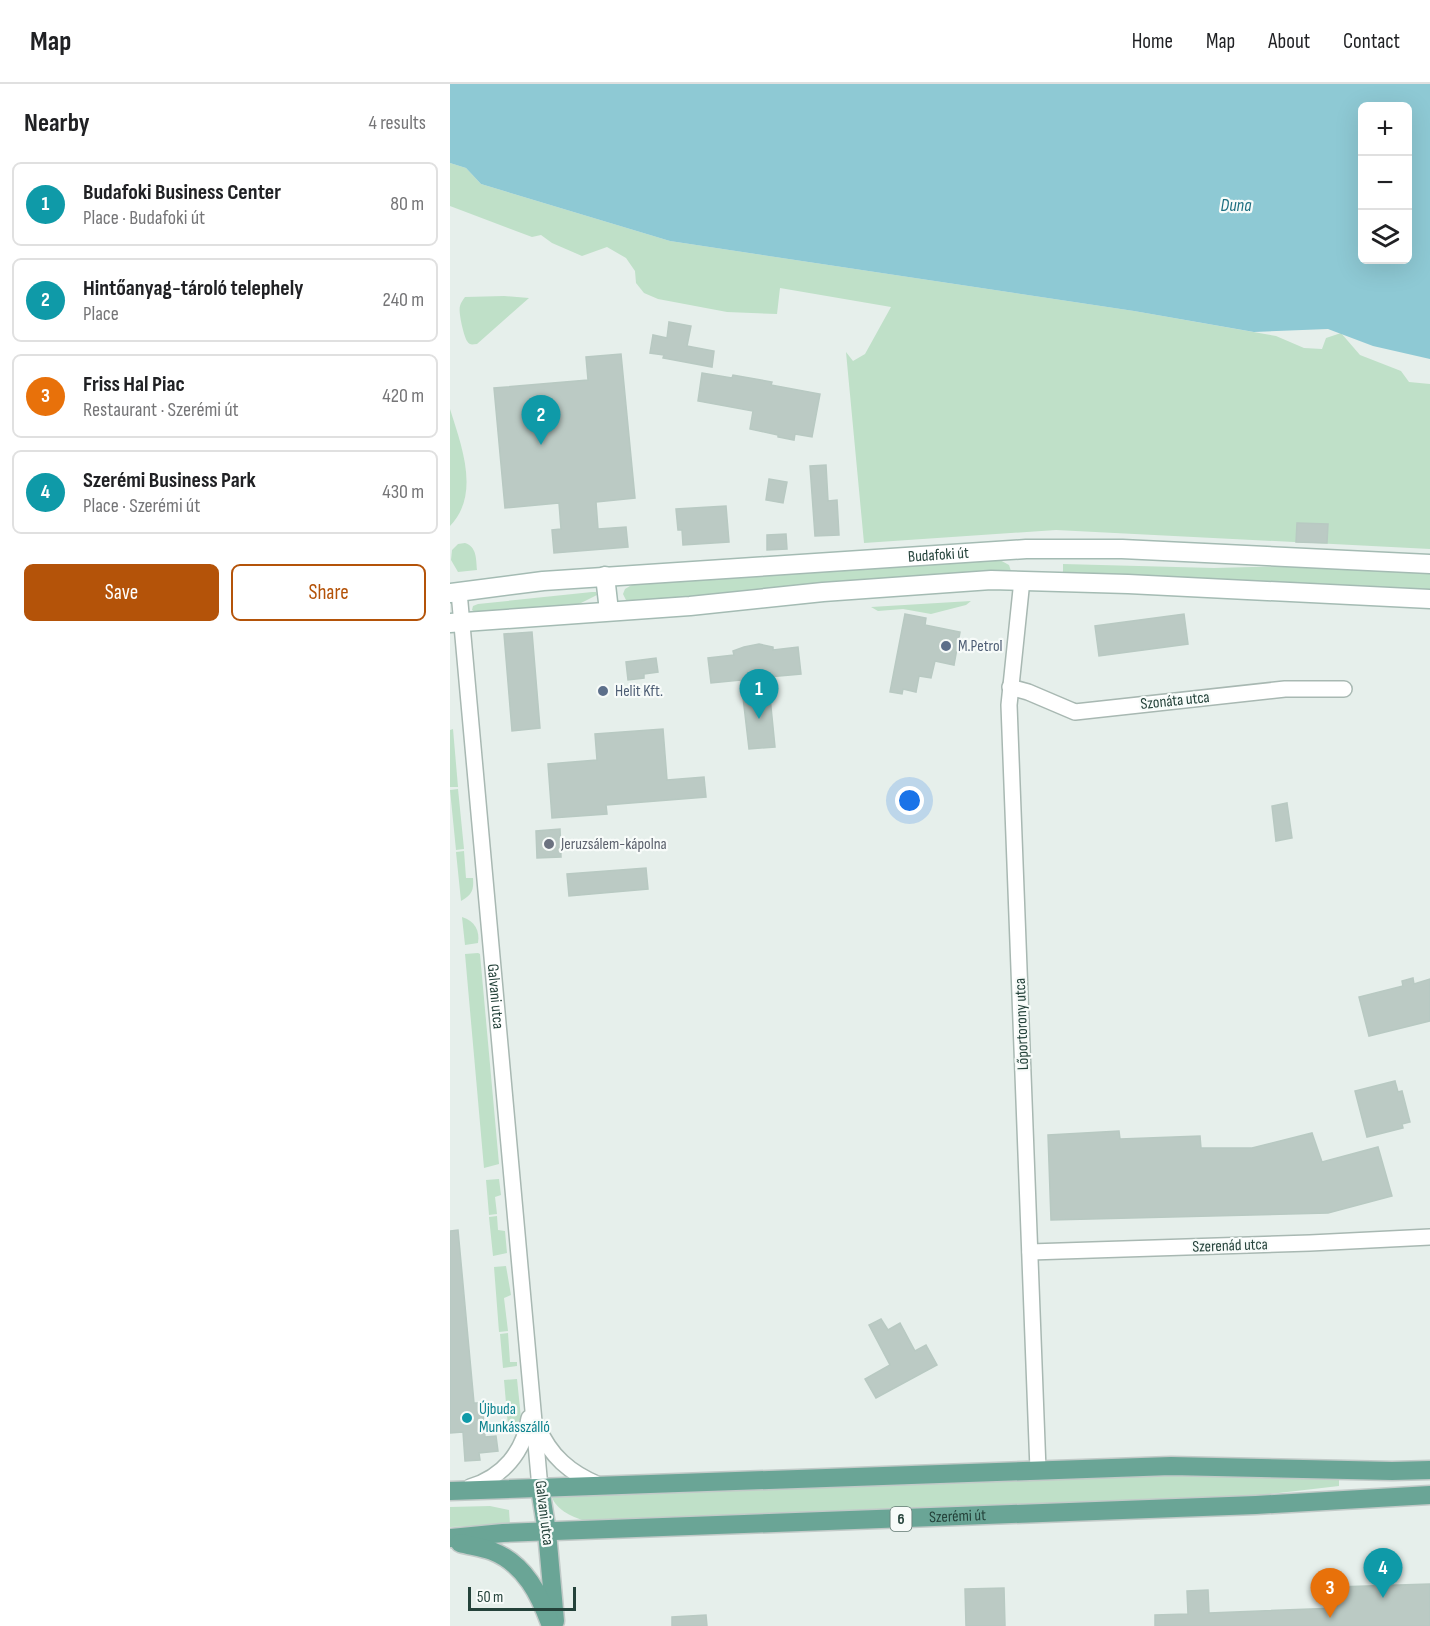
<!DOCTYPE html>
<html lang="en">
<head>
<meta charset="utf-8">
<style>
	:root { --surface:#fff; --page:#f2f2f2; --text:#202124; --muted:#757577; --line:#e0e0e0; --accent:#b45309 }
	body { margin:0; font-family:"Sofia Sans Condensed",sans-serif; background:var(--page); color:var(--text) }
	.controls { position:absolute; right:18px; top:18px; display:grid; overflow:hidden; border-radius:9px; box-shadow:0 6px 24px #0002 }
	.controls button { width:54px; height:54px; display:grid; place-items:center; padding:0; border:0; border-bottom:2px solid var(--line); background:var(--surface); color:var(--text); font:30px sans-serif }
	.scale { position:absolute; left:18px; bottom:15px; width:108px; box-sizing:border-box; padding-left:6px; border:3px solid #24423a; border-top:0; font-size:16px; line-height:21px; white-space:nowrap; color:#24423a; -webkit-text-stroke:4px #f7fbf9; paint-order:stroke }
	.you { position:absolute; left:460px; top:717px; width:21px; height:21px; margin:-15px; border:4px solid #fff; border-radius:50%; background:#1a73e8; box-shadow:0 0 0 9px #1a73e833 }
	.badge { display:grid; place-items:center; width:39px; height:39px; border-radius:50%; background:var(--accent); color:#fff; font-size:20px; font-weight:700 }
	.pin { position:absolute; translate:-50% -50px; filter:drop-shadow(0 2px 3px #0008) }
	.pin::after { content:''; position:absolute; top:32px; width:21px; height:18px; background:inherit; clip-path:polygon(0 0,100% 0,50% 100%) }
	.list { margin:0; padding:0; list-style:none }
	h2 { display:flex; justify-content:space-between; align-items:center; height:78px; margin:0; padding:0 24px; font-size:26px }
	h2 small { font-size:20px; font-weight:400; color:var(--muted) }
	.list li { display:grid; grid-template-columns:39px 1fr auto; gap:18px; align-items:center; box-sizing:border-box; height:84px; margin:0 12px 12px; padding:0 12px; border:2px solid var(--line); border-radius:9px }
	.list b { display:block; font-size:22px; white-space:nowrap }
	.list p { margin:0; font-size:20px; white-space:nowrap; color:var(--muted) }
	.list em { font-size:20px; font-style:normal; color:var(--muted) }
	.actions { display:flex; gap:12px; padding:18px 24px }
	.actions a { flex:1; padding:14px 0; border:2px solid var(--accent); border-radius:9px; text-align:center; font-size:21px; color:var(--accent) }
	.actions .main { background:var(--accent); color:#fff }
	.icon { flex:none; width:33px; height:33px; fill:none; stroke:currentColor; stroke-width:2; stroke-linecap:round; stroke-linejoin:round }
	.map { position:relative; flex:none; width:980px; height:1542px; overflow:hidden }
	header { display:flex; align-items:center; gap:36px; box-sizing:border-box; height:84px; padding:0 30px; background:var(--surface); border-bottom:2px solid var(--line) }
	header strong { font-size:28px }
	nav { display:flex; gap:33px; margin-inline-start:auto; font-size:21px }
	main { display:flex }
	aside { flex:1; background:var(--surface) }
	.map>svg:first-child { display:block }
	.green { fill:#bfe0c8 }
	.water { fill:#8ec9d4; fill-rule:evenodd }
	.building { fill:#bbcac4; stroke:#b8c9c2; stroke-width:1.5 }
	.lines { fill:none; stroke-linecap:round; stroke-linejoin:round }
	.street-casing { stroke:#a8b8b2; stroke-width:18 }
	.secondary-casing { stroke:#a4bbb3; stroke-width:21 }
	.primary-casing { stroke:#c2cac8; stroke-width:21 }
	.street { stroke:#fff; stroke-width:15 }
	.secondary { stroke:#fff; stroke-width:18 }
	.primary { stroke:#6aa596; stroke-width:18 }
	.service-dot { fill:#5c6f8a; stroke:#f7fbf9; stroke-width:2 }
	.worship-dot { fill:#6b7280; stroke:#f7fbf9; stroke-width:2 }
	.culture-dot { fill:#0f9aa8; stroke:#f7fbf9; stroke-width:2 }
	.labels { text-anchor:middle; dominant-baseline:central; stroke-width:4.5; stroke-linejoin:round; paint-order:stroke }
	.shield { fill:#f7fbf9; stroke:#637a73; stroke-width:1.5 }
	.shield-label { font-size:15px; font-weight:bold; fill:#24423a }
	.street-label { font-size:16px; fill:#24423a; stroke:#f7fbf9 }
	.service-label { font-size:16px; fill:#4e5e75; stroke:#f7fbf9; text-anchor:start }
	.worship-label { font-size:16px; fill:#5b616d; stroke:#f7fbf9; text-anchor:start }
	.culture-label { font-size:16px; fill:#0d838f; stroke:#f7fbf9; text-anchor:start }
	.water-label { font-size:18px; font-style:italic; fill:#1c6f80; stroke:#f7fbf9 }
</style>
</head>
<body>
<header>
<strong>Map</strong>
<nav><a>Home</a><a>Map</a><a>About</a><a>Contact</a></nav>
</header>
<main>
<aside>
<h2>Nearby<small>4 results</small></h2>
<ul class="list">
<li><span class="badge" style="background:#0f9aa8">1</span><div><b>Budafoki Business Center</b><p>Place · Budafoki út</p></div><em>80 m</em></li>
<li><span class="badge" style="background:#0f9aa8">2</span><div><b>Hintőanyag-tároló telephely</b><p>Place</p></div><em>240 m</em></li>
<li><span class="badge" style="background:#e8710a">3</span><div><b>Friss Hal Piac</b><p>Restaurant · Szerémi út</p></div><em>420 m</em></li>
<li><span class="badge" style="background:#0f9aa8">4</span><div><b>Szerémi Business Park</b><p>Place · Szerémi út</p></div><em>430 m</em></li>
</ul>
<div class="actions"><a class="main">Save</a><a>Share</a></div>
</aside>
<div class="map">
<svg width="980" height="1542" viewBox="0 0 980 1542">
	<rect width="100%" height="100%" fill="#e6efeb"/>
	<g class="green">
		<path d="M0 79 16 84 31 100 220 157 684 227 826 252 854 264 872 265 876 254 891 249 910 271 951 287 959 298 980 300V465L606 446 414 459 396 268 403 277 415 270 441 223 330 204 327 230 277 228 208 215 194 209 186 199 185 187 176 174 157 163 132 172 102 159 91 151 82 153 0 122Z"/>
		<path d="M54 212 79 214 27 260C23 260 20 262 17 257 14 252 8 228 10 222 11 218 13 216 15 213Z"/>
		<path d="M0 325C11 361 31 410 0 442Z"/>
		<path d="M15 459C27 463 26 475 27 486L8 488 1 476 2 466 8 460Z"/>
		<path d="M548 475 559 481 561 487 338 502 255 512 183 517 176 516 173 510 175 505 185 499Z"/>
		<path d="M613 480 764 484 841 482 980 489V507L613 488Z"/>
		<path d="M142 508H146L147 511 127 521 25 528 22 526 23 522 28 520Z"/>
		<path d="M521 517 516 521 481 530 453 525 428 527 421 523Z"/>
		<path d="M3 645 8 703H0V646Z"/>
		<path d="M8 705 14 765 6 766 0 706Z"/>
		<path d="M14 767 16 794H23C24 806 22 811 11 817L6 768Z"/>
		<path d="M12 833C25 837 30 847 28 859L15 861Z"/>
		<path d="M28 869 30 870 49 1080 34 1084 15 870Z"/>
		<path d="M49 1095 51 1111 45 1113 47 1130 39 1131 36 1096Z"/>
		<path d="M47 1132 48 1146 55 1147 57 1169 43 1172 39 1133Z"/>
		<path d="M56 1182 61 1211 54 1214 58 1247 49 1248 44 1183Z"/>
		<path d="M58 1249 60 1278H67V1282L53 1284 50 1250Z"/>
		<path d="M67 1295 71 1334 67 1340 58 1342 54 1296Z"/>
		<path d="M725 1390 889 1395V1402L794 1413 136 1437C124 1434 106 1426 102 1413Z"/>
		<path d="M40 1422 59 1426 60 1441 0 1443V1423Z"/>
	</g>
	<path class="water" d="M0 0H980V275L923 262 878 245 804 248 684 227 220 157 31 100 16 84 0 79ZM912 22H958V176H912Z"/>
	<g class="building">
		<path d="M219 238 241 242 237 262 264 267 262 283 213 274 214 271 200 269 203 251 217 254Z"/>
		<path d="M171 270 185 414 146 418 148 445 176 443 178 463 104 469 102 446 111 445 109 419 55 424 44 304 138 296 136 273Z"/>
		<path d="M252 289 282 294 283 291 322 298 321 301 370 310 362 353 345 350 344 356 328 353V351L300 345 303 327 248 317Z"/>
		<path d="M376 381 378 417 387 416 389 451 365 452 360 382Z"/>
		<path d="M319 395 337 398 333 419 316 416Z"/>
		<path d="M276 422 279 458 233 461 232 446H228L226 425Z"/>
		<path d="M847 439 878 440 877 459 846 458Z"/>
		<path d="M336 450 337 465 317 466V451Z"/>
		<path d="M455 530 476 534 475 541 510 548 504 581 485 577 481 594 469 592 466 608 453 605 452 610 440 608Z"/>
		<path d="M734 530 738 560 649 572 645 542Z"/>
		<path d="M82 548 90 644 62 647 54 550Z"/>
		<path d="M309 560 323 563V566L348 563 351 590 318 593 325 663 299 665 291 596 261 599 258 574 284 571 283 567 294 563Z"/>
		<path d="M206 574 208 588 194 590V594L178 596 176 578Z"/>
		<path d="M213 645 217 696 254 693 256 713 156 721 157 730 102 734 98 680 147 676 145 650Z"/>
		<path d="M837 719 842 754 826 757 822 722Z"/>
		<path d="M110 745 111 773 87 774 86 747Z"/>
		<path d="M196 784 198 805 119 812 117 790Z"/>
		<path d="M963 894 964 900 980 895V937L919 952 909 913 953 902 952 897Z"/>
		<path d="M945 997 948 1008 952 1007 960 1038 952 1040 953 1044 917 1053 905 1007Z"/>
		<path d="M669 1047 670 1055 750 1052 751 1064H802L862 1049 872 1078 928 1063 942 1112 878 1129 601 1136 598 1051Z"/>
		<path d="M8 1146 24 1319H32L35 1353 46 1352 48 1367 29 1369 30 1376 15 1377 13 1348 0 1349V1147Z"/>
		<path d="M431 1235 438 1246 450 1239 465 1267 476 1261 487 1281 426 1314 415 1295 440 1281 419 1241Z"/>
		<path d="M980 1500V1542H705V1531L738 1530 737 1507 758 1506 759 1529 887 1524 886 1503Z"/>
		<path d="M554 1504 555 1542H516L515 1505Z"/>
		<path d="M256 1531 257 1542H222V1533Z"/>
	</g>
	<g class="lines">
		<defs>
			<g id="street">
				<path d="M572 496 559 621 588 1386"/>
				<path id="s1" d="M9 508 90 1404"/>
				<path d="M560 603 578 608 625 628 835 605H894"/>
				<path d="M580 1168 860 1159 980 1153"/>
				<path d="M88 1343C100 1372 120 1389 149 1401"/>
				<path d="M20 1403C53 1393 74 1368 79 1334"/>
			</g>
			<g id="secondary">
				<path d="M155 492 159 527"/>
				<path id="s2" d="M0 509 93 497 576 465H672L980 480"/>
				<path d="M0 539 240 522 373 508 541 496 678 500 980 515"/>
			</g>
			<g id="primary">
				<path d="M90 1404 97 1448 105 1537"/>
				<path d="M0 1407 721 1382 942 1387 980 1386"/>
				<path id="s3" d="M0 1454 53 1449 806 1421 980 1411"/>
				<path d="M10 1459C21 1462 32 1463 42 1467 75 1480 90 1511 101 1542"/>
			</g>
		</defs>
		<use href="#street" class="street-casing"/>
		<use href="#secondary" class="secondary-casing"/>
		<use href="#primary" class="primary-casing"/>
		<use href="#street" class="street"/>
		<use href="#secondary" class="secondary"/>
		<use href="#primary" class="primary"/>
	</g>
	<g class="service-dot">
		<circle cx="496" cy="562" r="6"/>
		<circle cx="153" cy="607" r="6"/>
	</g>
	<circle class="worship-dot" cx="99" cy="760" r="6"/>
	<circle class="culture-dot" cx="17" cy="1334" r="6"/>
	<g class="labels">
		<rect class="shield" x="440.5" y="1423" width="21" height="24" rx="4.5"/>
		<g class="shield-label">
			<text x="451" y="1435">6</text>
		</g>
		<g class="street-label">
			<text stroke="none"><textPath href="#s2" startOffset="490">Budafoki út</textPath></text>
			<text transform="translate(725 617) rotate(-6)">Szonáta utca</text>
			<text stroke="none"><textPath href="#s1" startOffset="406">Galvani utca</textPath></text>
			<text transform="translate(572 940) rotate(-92)">Lőportorony utca</text>
			<text transform="translate(780 1162) rotate(-2)">Szerenád utca</text>
			<text transform="translate(94 1429) rotate(83)">Galvani utca</text>
			<text stroke="none"><textPath href="#s3" startOffset="508">Szerémi út</textPath></text>
		</g>
		<g class="service-label">
			<text x="508" y="562">M.Petrol</text>
			<text x="165" y="607">Helit Kft.</text>
		</g>
		<g class="worship-label">
			<text x="111" y="760">Jeruzsálem-kápolna</text>
		</g>
		<g class="culture-label">
			<text x="29" y="1325">Újbuda<tspan x="29" dy="18">Munkásszálló</tspan></text>
		</g>
		<g class="water-label">
			<text x="786" y="121">Duna</text>
		</g>
	</g>
</svg>
<div class="controls">
<button>+</button>
<button>−</button>
<button><svg class="icon" aria-label="layers" viewBox="0 0 24 24"><path d="M12 4l9 5-9 5-9-5zM3 14l9 5 9-5"/></svg></button>
</div>
<div class="scale">50 m</div>
<div class="you"></div>
<div class="pin badge" style="left:309px;top:635px;background:#0f9aa8">1</div>
<div class="pin badge" style="left:91px;top:361px;background:#0f9aa8">2</div>
<div class="pin badge" style="left:880px;top:1534px;background:#e8710a">3</div>
<div class="pin badge" style="left:933px;top:1514px;background:#0f9aa8">4</div>
</div>
</main>
</body>
</html>
